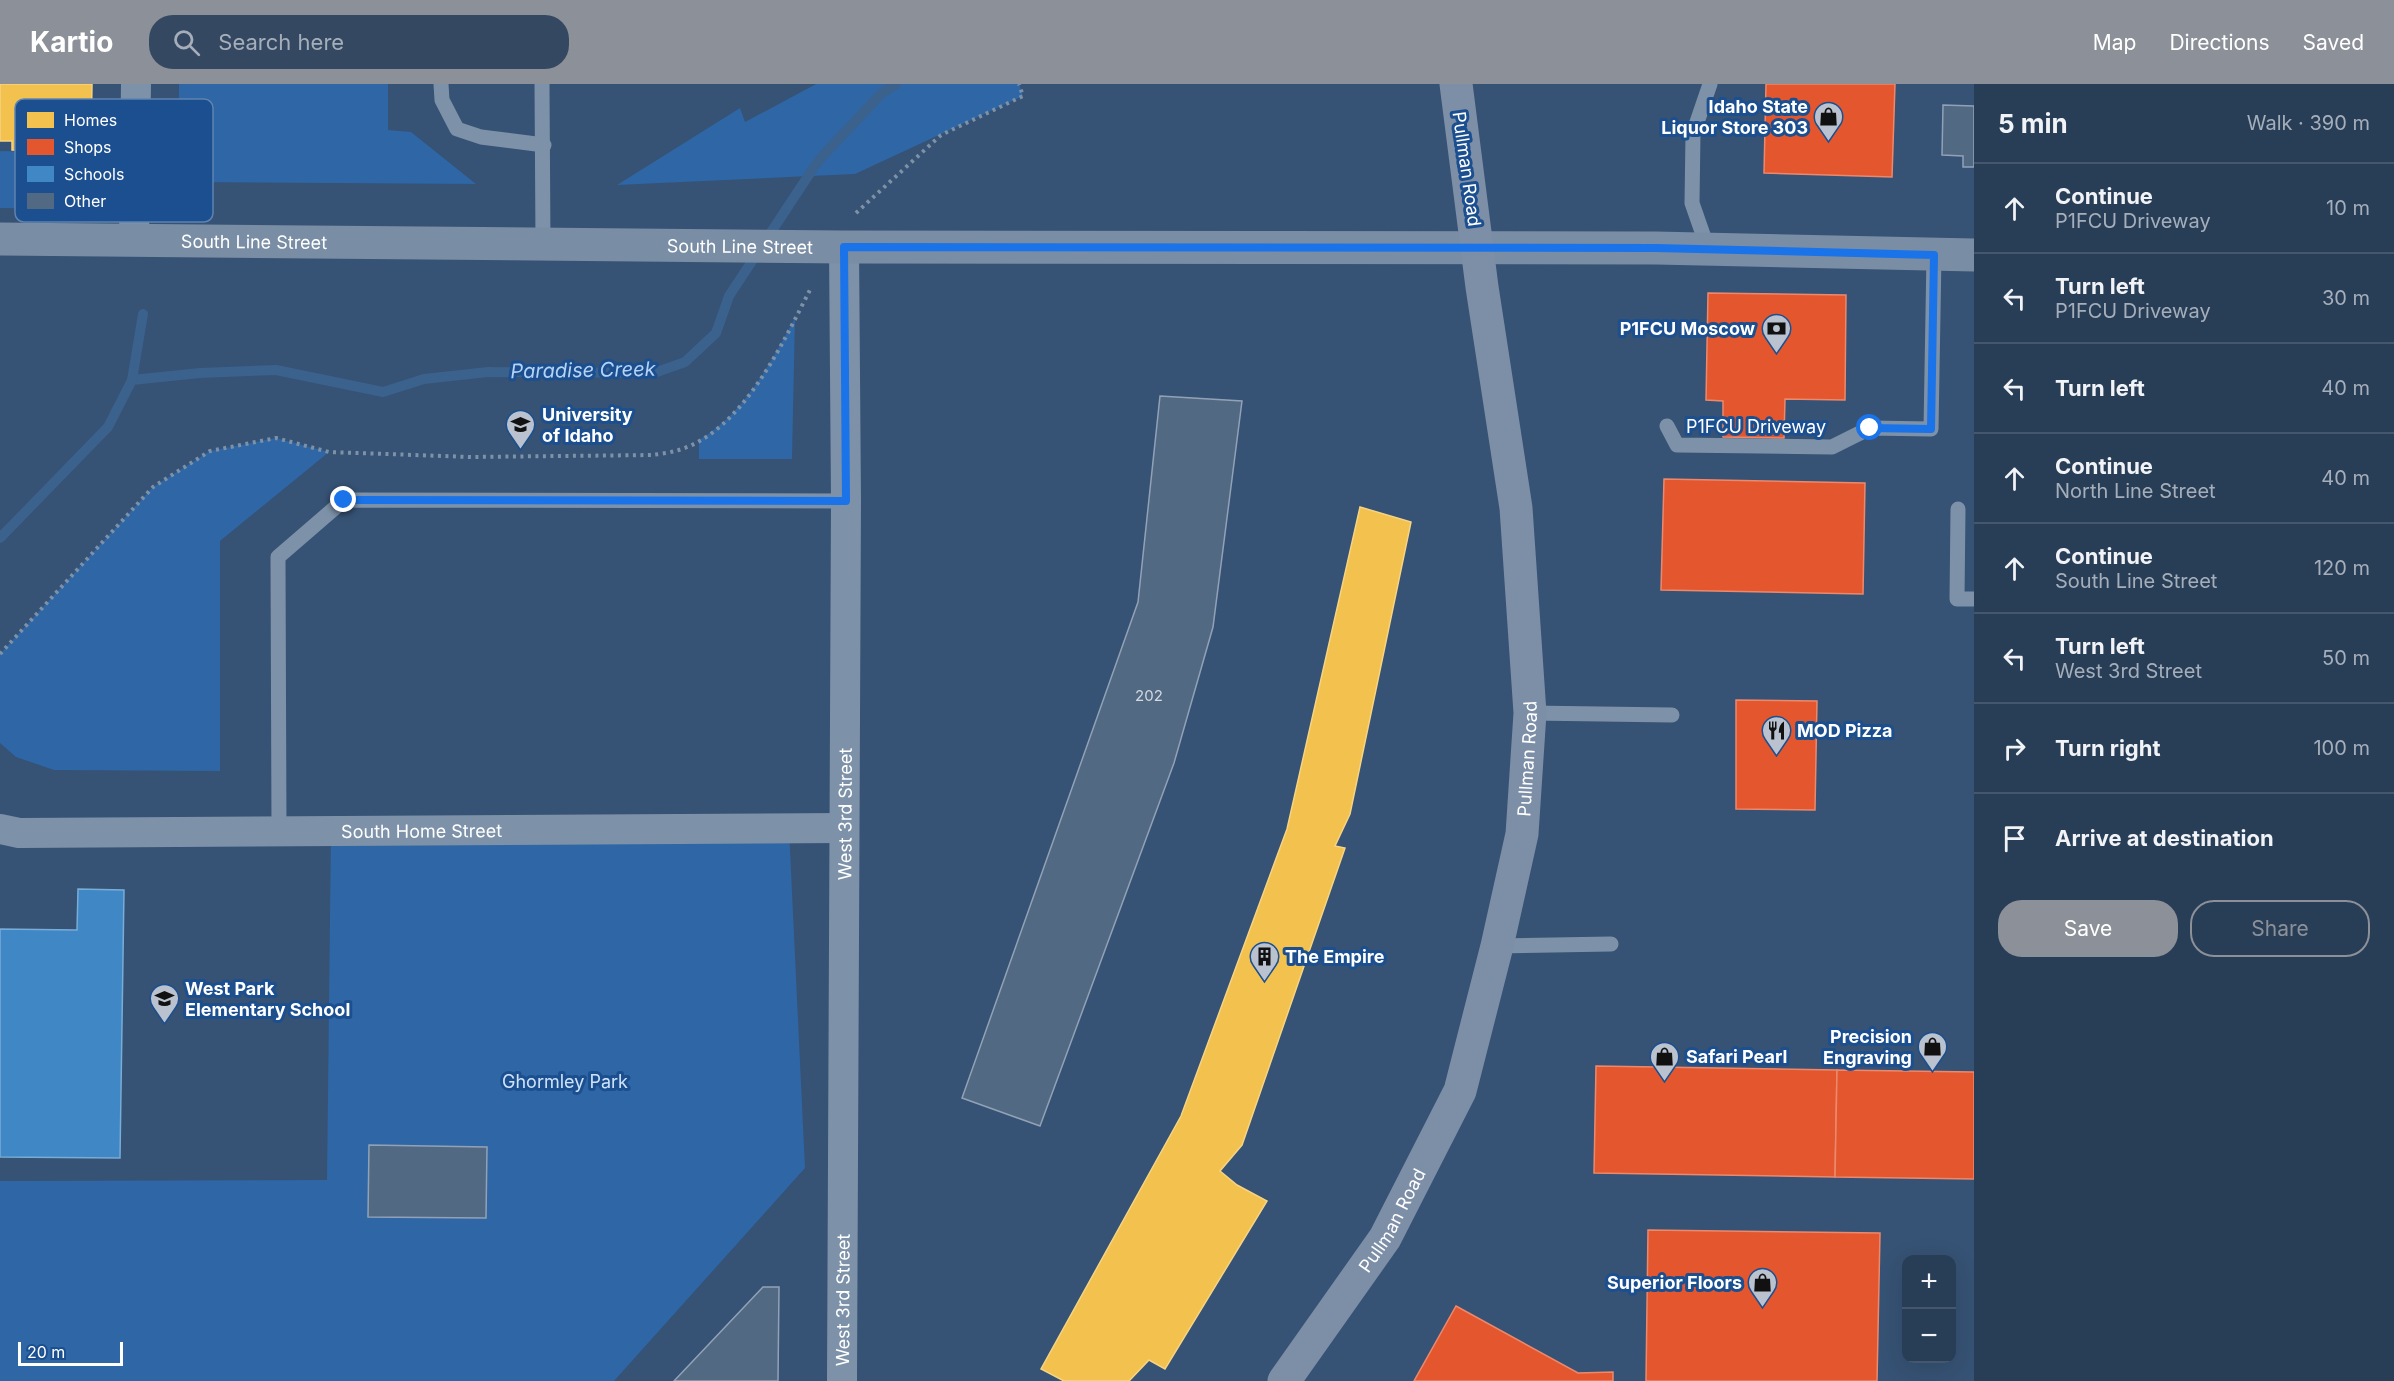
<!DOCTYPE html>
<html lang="en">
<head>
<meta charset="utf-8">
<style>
	:root { --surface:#283e57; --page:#344961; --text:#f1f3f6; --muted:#a5aeba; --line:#44576d; --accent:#8c9099 }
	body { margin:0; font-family:Inter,sans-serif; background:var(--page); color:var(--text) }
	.controls { position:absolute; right:18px; bottom:18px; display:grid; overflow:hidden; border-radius:12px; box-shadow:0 6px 24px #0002 }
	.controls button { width:54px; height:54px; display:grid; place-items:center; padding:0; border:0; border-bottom:2px solid var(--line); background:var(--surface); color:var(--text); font:30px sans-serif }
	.scale { position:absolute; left:18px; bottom:15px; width:105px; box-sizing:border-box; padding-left:6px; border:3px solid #fff; border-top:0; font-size:16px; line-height:21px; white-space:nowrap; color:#fff; -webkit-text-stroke:4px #1b4f8f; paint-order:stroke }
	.stop { position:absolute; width:18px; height:18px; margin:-14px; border:4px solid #1a73e8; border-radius:50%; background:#fff }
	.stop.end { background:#1a73e8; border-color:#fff; box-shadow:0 2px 6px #0008 }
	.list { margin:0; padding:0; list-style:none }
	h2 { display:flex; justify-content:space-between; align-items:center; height:78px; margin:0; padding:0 24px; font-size:26px }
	h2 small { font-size:20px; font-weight:400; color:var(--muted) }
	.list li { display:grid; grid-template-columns:39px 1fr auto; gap:18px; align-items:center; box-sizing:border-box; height:90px; padding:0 24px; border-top:2px solid var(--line) }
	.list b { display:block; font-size:22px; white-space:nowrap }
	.list p { margin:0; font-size:20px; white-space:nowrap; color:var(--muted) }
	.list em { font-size:20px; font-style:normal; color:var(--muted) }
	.actions { display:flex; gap:12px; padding:18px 24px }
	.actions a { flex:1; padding:14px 0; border:2px solid var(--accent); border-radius:24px; text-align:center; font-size:21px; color:var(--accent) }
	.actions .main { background:var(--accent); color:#fff }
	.icon { flex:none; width:33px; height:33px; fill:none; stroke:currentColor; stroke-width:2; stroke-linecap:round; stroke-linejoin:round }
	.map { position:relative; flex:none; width:1974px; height:1297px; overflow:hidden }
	header { display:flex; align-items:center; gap:36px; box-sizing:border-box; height:84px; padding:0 30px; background:var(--accent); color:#fff }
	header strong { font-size:28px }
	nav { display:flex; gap:33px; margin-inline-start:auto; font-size:21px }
	.search { width:420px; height:54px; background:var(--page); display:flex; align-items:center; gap:15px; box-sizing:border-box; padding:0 21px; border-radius:24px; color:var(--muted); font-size:22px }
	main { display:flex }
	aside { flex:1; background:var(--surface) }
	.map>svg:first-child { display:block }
	.green { fill:#2f66a5 }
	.homes { fill:#f2c14e; stroke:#f6d483; stroke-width:1.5 }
	.shops { fill:#e4572e; stroke:#ec896d; stroke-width:1.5 }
	.schools { fill:#3f88c5; stroke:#79acd6; stroke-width:1.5 }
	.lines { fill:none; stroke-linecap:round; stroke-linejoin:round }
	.stream { stroke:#3b618d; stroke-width:10 }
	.building { fill:#526984; stroke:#92a2b6; stroke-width:1.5 }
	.path { stroke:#7d92a8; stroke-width:4; stroke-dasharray:3 4.5; stroke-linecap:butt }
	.lane { stroke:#7d92a8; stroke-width:15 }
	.street { stroke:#7d92a8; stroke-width:30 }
	.secondary { stroke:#798da4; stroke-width:33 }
	.primary { stroke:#7d8ea7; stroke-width:33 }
	.route { stroke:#1a73e8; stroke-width:8 }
	.labels { text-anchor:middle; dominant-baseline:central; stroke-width:6; stroke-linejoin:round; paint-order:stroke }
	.number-label { font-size:15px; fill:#d4dae0 }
	.poi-label { font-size:18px; font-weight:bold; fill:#fff; stroke:#1b4f8f; text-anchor:start }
	.street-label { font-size:18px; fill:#fff; stroke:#1b4f8f }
	.park-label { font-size:18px; fill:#cfe3fa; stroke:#1b4f8f }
	.water-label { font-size:20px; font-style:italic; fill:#b5d3f5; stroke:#1b4f8f }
	.key { fill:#1b4f8f; stroke:#5f84b1; stroke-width:1.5 }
	.key-label { font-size:16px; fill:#fff }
</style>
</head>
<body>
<header>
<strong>Kartio</strong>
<div class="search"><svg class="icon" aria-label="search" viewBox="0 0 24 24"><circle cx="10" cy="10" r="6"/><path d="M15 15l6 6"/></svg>Search here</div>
<nav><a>Map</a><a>Directions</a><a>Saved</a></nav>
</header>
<main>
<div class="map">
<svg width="1974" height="1297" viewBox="0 0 1974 1297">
	<rect width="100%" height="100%" fill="#365274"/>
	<g class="green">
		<path d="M179 0H388V46L411 48 476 100 178 98Z"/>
		<path d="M816 0H1019L1023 12 855 90 617 101 740 24 745 38Z"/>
		<path d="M0 67 89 69 88 125 0 124Z"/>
		<path d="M795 234 792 375H699V356C746 327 769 281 795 234Z"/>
		<path d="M276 354 329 368 220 457V687L54 686 16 673 0 659V570L153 403 210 367Z"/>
		<path d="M789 744 805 1084 614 1297H0V1097L327 1096 331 747Z"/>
	</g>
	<g class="homes">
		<path d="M0 0H92L91 58H70L69 67 12 66V57H0Z"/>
		<path d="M1360 423 1411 438 1350 730 1335 762 1345 764 1242 1061 1220 1087 1237 1101 1267 1117 1165 1285 1149 1276 1129 1297H1064L1041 1285 1181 1032 1287 745Z"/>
	</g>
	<g class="shops">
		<path d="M1766 0H1895L1892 93 1764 89Z"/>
		<path d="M1708 209 1846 211 1845 316 1785 315 1784 354 1723 353V317L1706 316Z"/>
		<path d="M1664 395 1865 399 1863 510 1661 506Z"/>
		<path d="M1736 616 1817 617 1815 726 1736 725Z"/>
		<path d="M1596 982 1837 986 1835 1093 1594 1089Z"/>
		<path d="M1837 986 1974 988V1095L1835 1093Z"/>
		<path d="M1648 1146 1880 1149 1877 1297H1646Z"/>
		<path d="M1456 1222 1578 1289 1613 1288V1297H1414Z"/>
	</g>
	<path class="schools" d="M78 805 124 806 120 1074 0 1073V845L77 846Z"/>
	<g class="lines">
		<g class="stream">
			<path d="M132 296 200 289 276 286 383 308 424 295 488 288 654 289 685 278 716 249 729 212 818 77 882 9 896 0"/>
			<path d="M0 454 108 343 132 296 143 230"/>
		</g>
	</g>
	<g class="building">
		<path d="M1943 21 1974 22V83H1963V72L1942 71Z"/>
		<path d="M1160 312 1242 317 1213 543 1174 679 1040 1042 962 1014 1138 518Z"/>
		<path d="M369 1061 487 1063 486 1134 368 1133Z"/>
		<path d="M763 1203H779L778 1297H674Z"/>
	</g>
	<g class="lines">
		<g class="path">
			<path d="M856 129 941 51 1023 12 1019 0"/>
			<path d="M0 570 153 403 210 367 276 354 329 368 471 373 652 371C659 370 668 369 675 367 742 350 782 260 811 204"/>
		</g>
		<g class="lane">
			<path d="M441 0 442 16 457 45 481 53 544 61"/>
			<path d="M542 0 543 160"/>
			<path d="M1708 165 1692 119 1693 50 1710 0"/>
			<path d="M1667 342 1677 361 1832 363 1870 344 1931 345 1934 171"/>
			<path d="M1958 425 1957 515H1974"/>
			<path d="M1530 629 1672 631"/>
			<path d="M279 747 278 473 344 416 846 417"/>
			<path d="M1497 862 1611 860"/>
		</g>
		<g class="street">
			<path d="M134 155 136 0"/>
			<path id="s1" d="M0 745 19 749 844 744"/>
			<path id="s2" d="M842 1297 846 417 844 163"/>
		</g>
		<path class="secondary" id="s3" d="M0 155 844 163 1656 164 1974 171"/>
		<path class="primary" id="s4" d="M1284 1297 1385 1154 1460 1007 1497 862 1522 750 1530 629 1516 424 1482 203 1456 0"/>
	</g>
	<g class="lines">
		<path class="route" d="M344 416 846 417 844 163 1656 164 1934 171 1931 345 1870 344"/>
	</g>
	<defs>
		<symbol id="shop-pin" viewBox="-11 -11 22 30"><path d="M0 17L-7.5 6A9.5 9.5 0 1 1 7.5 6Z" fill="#b9c2ce" stroke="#1b4f8f"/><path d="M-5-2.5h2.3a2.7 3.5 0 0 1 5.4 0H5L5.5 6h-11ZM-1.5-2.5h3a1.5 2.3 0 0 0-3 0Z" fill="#111"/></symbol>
		<symbol id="bank-pin" viewBox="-11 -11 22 30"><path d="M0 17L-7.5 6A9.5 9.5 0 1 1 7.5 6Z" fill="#b9c2ce" stroke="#1b4f8f"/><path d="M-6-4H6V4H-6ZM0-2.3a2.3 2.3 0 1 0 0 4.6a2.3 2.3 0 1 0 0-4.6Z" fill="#111"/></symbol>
		<symbol id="university-pin" viewBox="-11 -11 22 30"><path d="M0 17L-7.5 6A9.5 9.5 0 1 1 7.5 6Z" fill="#b9c2ce" stroke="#1b4f8f"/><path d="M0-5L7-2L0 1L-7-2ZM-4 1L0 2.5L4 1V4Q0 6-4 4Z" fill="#111"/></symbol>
		<symbol id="restaurant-pin" viewBox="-11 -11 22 30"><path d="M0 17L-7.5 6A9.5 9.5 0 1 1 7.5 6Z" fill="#b9c2ce" stroke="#1b4f8f"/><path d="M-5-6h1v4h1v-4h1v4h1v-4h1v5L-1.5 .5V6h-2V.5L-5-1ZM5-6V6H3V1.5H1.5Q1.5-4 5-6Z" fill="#111"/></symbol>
		<symbol id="building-pin" viewBox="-11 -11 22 30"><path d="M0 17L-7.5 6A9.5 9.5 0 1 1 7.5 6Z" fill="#b9c2ce" stroke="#1b4f8f"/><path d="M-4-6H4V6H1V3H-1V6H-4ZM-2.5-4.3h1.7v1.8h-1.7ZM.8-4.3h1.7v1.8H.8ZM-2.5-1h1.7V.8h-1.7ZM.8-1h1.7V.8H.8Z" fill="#111"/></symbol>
		<symbol id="school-pin" viewBox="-11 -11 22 30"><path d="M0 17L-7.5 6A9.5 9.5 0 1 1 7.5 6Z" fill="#b9c2ce" stroke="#1b4f8f"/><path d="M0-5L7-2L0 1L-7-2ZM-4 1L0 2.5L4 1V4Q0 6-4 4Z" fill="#111"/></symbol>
	</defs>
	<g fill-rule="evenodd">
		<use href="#shop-pin" x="1812" y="16" width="33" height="45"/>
		<use href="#bank-pin" x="1760" y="228" width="33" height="45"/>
		<use href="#university-pin" x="504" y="324" width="33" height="45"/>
		<use href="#restaurant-pin" x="1760" y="630" width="33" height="45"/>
		<use href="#building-pin" x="1248" y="856" width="33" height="45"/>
		<use href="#school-pin" x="148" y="898" width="33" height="45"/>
		<use href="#shop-pin" x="1916" y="946" width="33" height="45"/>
		<use href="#shop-pin" x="1648" y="956" width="33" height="45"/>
		<use href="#shop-pin" x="1746" y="1182" width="33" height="45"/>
	</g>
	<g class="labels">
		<g class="number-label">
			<text x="1149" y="611">202</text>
		</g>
		<g class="poi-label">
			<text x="1808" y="22" text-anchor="end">Idaho State<tspan x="1808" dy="21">Liquor Store 303</tspan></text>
			<text x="1755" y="244" text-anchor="end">P1FCU Moscow</text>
			<text x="542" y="330">University<tspan x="542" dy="21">of Idaho</tspan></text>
			<text x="1797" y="646">MOD Pizza</text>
			<text x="1285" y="872">The Empire</text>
			<text x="185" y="904">West Park<tspan x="185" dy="21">Elementary School</tspan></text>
			<text x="1912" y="952" text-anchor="end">Precision<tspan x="1912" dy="21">Engraving</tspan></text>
			<text x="1686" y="972">Safari Pearl</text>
			<text x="1742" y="1198" text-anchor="end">Superior Floors</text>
		</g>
		<g class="street-label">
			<text transform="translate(1467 85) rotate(82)">Pullman Road</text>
			<text stroke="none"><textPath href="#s3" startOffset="254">South Line Street</textPath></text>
			<text stroke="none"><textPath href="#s3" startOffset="740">South Line Street</textPath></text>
			<text x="1756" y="342">P1FCU Driveway</text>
			<text stroke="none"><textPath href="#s4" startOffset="680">Pullman Road</textPath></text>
			<text stroke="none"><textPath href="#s2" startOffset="567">West 3rd Street</textPath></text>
			<text stroke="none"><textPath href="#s1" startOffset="422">South Home Street</textPath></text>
			<text stroke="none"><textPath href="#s4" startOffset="194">Pullman Road</textPath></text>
			<text stroke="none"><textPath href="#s2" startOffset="81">West 3rd Street</textPath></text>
		</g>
		<g class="park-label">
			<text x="565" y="997">Ghormley Park</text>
		</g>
		<g class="water-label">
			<text transform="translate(583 286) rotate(-1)">Paradise Creek</text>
		</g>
	</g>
	<rect x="15" y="15" width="198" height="123" rx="9" class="key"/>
	<rect x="27" y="28" width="27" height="16" fill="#f2c14e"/>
	<rect x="27" y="55" width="27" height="16" fill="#e4572e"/>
	<rect x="27" y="82" width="27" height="16" fill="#3f88c5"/>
	<rect x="27" y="109" width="27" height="16" fill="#526984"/>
	<g class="key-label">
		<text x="64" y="42">Homes</text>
		<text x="64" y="69">Shops</text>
		<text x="64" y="96">Schools</text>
		<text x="64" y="123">Other</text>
	</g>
</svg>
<div class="controls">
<button>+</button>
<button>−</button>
</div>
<div class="scale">20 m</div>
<div class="stop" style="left:1870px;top:344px"></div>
<div class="stop end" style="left:344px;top:416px"></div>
</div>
<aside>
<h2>5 min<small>Walk · 390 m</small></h2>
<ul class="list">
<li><svg class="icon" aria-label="ahead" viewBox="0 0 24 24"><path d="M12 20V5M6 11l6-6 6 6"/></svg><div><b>Continue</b><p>P1FCU Driveway</p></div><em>10 m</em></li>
<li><svg class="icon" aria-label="left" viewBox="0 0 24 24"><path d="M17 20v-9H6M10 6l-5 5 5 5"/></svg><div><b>Turn left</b><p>P1FCU Driveway</p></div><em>30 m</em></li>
<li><svg class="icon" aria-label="left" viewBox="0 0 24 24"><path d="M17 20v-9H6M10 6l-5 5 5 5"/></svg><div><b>Turn left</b></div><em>40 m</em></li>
<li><svg class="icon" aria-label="ahead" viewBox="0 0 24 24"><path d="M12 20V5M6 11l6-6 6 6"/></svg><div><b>Continue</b><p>North Line Street</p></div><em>40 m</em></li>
<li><svg class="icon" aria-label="ahead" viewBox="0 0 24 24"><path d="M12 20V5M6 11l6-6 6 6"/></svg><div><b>Continue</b><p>South Line Street</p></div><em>120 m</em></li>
<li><svg class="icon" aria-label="left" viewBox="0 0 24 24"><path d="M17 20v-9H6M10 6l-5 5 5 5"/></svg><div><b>Turn left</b><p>West 3rd Street</p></div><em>50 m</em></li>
<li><svg class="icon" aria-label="right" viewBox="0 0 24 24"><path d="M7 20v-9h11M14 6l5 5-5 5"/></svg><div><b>Turn right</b></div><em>100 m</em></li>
<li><svg class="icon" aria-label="arrive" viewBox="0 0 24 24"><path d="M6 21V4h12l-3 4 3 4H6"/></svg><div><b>Arrive at destination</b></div></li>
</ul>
<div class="actions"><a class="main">Save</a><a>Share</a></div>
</aside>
</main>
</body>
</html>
